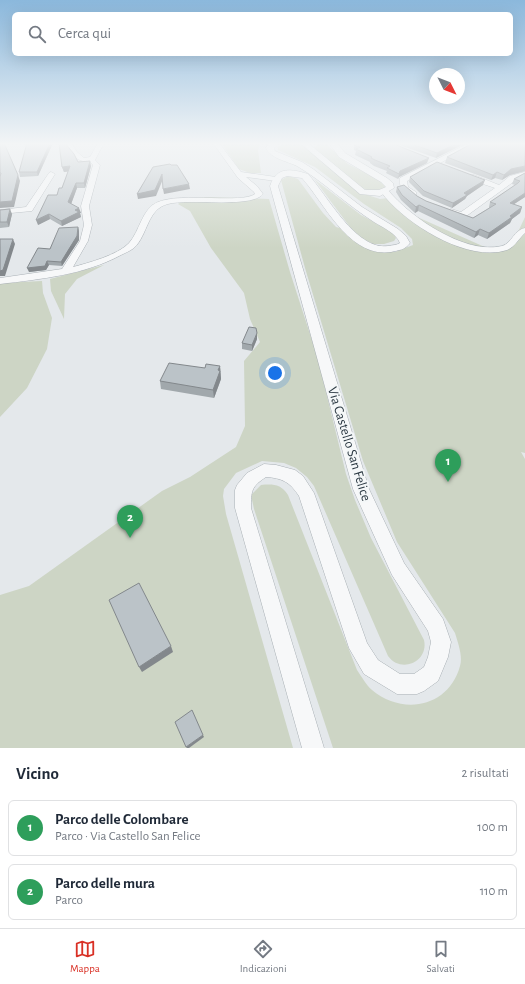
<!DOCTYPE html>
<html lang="it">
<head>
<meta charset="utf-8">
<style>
	:root { --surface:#fff; --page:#f6f6f7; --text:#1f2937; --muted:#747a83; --line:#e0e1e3; --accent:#d93025 }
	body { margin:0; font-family:"Alegreya Sans",sans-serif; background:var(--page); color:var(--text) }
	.compass { position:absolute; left:429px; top:68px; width:36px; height:36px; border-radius:50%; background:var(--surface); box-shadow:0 4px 16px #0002; rotate:132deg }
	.you { position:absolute; left:275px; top:373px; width:14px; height:14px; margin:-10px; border:3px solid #fff; border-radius:50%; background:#1a73e8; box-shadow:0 0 0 6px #1a73e833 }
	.badge { display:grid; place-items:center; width:26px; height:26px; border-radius:50%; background:var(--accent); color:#fff; font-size:13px; font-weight:700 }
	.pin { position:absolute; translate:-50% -33px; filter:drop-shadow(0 1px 2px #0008) }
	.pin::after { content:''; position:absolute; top:21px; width:14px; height:12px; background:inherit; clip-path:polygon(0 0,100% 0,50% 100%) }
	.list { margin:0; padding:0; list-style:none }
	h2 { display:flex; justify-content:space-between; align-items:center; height:52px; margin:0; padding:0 16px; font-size:17px }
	h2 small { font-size:13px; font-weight:400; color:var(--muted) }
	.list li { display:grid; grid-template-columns:26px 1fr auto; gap:12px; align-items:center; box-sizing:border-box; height:56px; margin:0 8px 8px; padding:0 8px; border:1px solid var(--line); border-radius:6px }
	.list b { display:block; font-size:15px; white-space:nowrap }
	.list p { margin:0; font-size:13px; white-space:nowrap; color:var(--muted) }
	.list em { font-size:13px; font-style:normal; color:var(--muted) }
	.icon { flex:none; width:22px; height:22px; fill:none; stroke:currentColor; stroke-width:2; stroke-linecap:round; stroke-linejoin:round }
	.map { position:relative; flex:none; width:525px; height:748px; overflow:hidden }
	.search { position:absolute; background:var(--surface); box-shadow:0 4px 16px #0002; left:12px; right:12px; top:12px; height:44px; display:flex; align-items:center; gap:10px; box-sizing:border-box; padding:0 14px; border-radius:6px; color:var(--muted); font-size:15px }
	.sheet { height:180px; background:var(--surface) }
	nav { display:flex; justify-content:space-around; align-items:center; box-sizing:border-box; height:56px; border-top:1px solid var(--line); background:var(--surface); font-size:11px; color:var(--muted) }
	nav a { display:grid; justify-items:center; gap:2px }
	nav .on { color:var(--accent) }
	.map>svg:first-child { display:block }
	.green { fill:#cdd5c5 }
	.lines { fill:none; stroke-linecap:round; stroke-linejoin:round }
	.minor-casing { stroke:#a9b0b5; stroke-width:1 }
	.tertiary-casing { stroke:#a9b0b5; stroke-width:1 }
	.minor { fill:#f7f8f9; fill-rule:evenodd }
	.tertiary { fill:#f7f8f9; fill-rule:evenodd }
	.wall { fill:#a1a8ac }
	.shaded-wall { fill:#83888c }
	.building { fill:#bbc3c8; stroke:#83888c }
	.labels { text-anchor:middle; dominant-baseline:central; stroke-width:4; stroke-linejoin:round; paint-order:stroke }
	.street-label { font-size:14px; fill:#2c3943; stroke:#f4f7f8 }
</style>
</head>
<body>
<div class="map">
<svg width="525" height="748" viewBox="0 0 525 748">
	<rect width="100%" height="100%" fill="#e4e8eb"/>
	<g class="green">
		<path d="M221 143H260L258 150 261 173H250L239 169Z"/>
		<path d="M285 143H297L306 147 361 193 380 199 388 198 415 216 487 248 511 247 525 217V453L521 452 525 459V748H333L254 509 251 495 261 485C273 484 281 484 288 495L357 670C362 677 366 685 372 690 403 716 449 707 460 666 463 656 458 643 455 633L397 542 363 461 305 268 281 180 288 176 298 179 323 213 336 227 340 228 372 250 395 252 413 245 412 239 401 228 364 204 315 167 278 150V147Z"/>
		<path d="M314 143H327V145L348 164 382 181 386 185 385 189 370 191 359 187 313 147 317 146Z"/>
		<path d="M314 179 361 215 393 232 396 238 394 241 384 244H373L356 235Z"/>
		<path d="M206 197 269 199 290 272 318 359 346 474 355 500 371 538 424 640C429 662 401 674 388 656L314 486 307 477 296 468 284 463 262 461 236 473 224 489 223 496 226 514 293 748H0V595L29 586 162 491 190 477 236 447 245 426 244 361 260 342 250 319 244 293 211 248 190 211 178 204 186 198Z"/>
		<path d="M104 265 77 279 65 294 64 319 51 291 50 279Z"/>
		<path d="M42 281 43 293 52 318 47 349 27 388 0 417V283Z"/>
	</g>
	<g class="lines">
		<defs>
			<g id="minor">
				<path d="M65 143H71L77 152 84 158 90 157 98 143H104L95 160 100 165 89 206 92 225 88 241 73 267C88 263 118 255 129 243 140 231 142 208 158 202 183 192 241 204 255 194L254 192 238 178 213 143H219L241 172 276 177 280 179 276 181 246 177 257 186 263 194C251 209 189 198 168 204 147 209 148 235 134 248 130 251 125 253 121 255 84 275 41 279 0 284V278L62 269 80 241 84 225 81 206 93 165 89 161C76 163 70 152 65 143Z"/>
				<path d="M469 143H477L407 181 408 187 416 192V196C406 197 398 187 400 178Z"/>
				<path d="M51 172 55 174 32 211 0 214V210L26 207 49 173Z"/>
				<path d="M525 172V176L516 180 465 217H459L447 211 451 209 461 212 495 188 468 179V175H474L499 185 510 176Z"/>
				<path d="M382 190H388C410 217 465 255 502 246 512 243 514 230 525 228V233C519 238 515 247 507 250 467 263 404 223 381 192Z"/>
			</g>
			<g id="tertiary">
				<path d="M269 143H279L274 148 275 151 302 162 313 169 362 207 398 229 406 236 410 243C405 250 399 250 391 252 349 258 325 204 302 178L287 176 282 178 278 186 369 489 404 563 443 619 451 642 448 657 438 681 424 691 417 694H397L364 674 349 648 299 496C290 482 282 478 266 477 251 487 251 491 251 508L324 748H302L235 508V490L237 485 247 473 264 464 276 465 295 470 303 476 314 493 367 643 378 660 400 674H414L424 667 428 657 431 642 428 631 392 575 353 489 270 186C277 166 291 169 308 174 327 195 356 251 388 246 393 245 397 245 400 243 396 233 382 227 374 222 347 205 324 182 297 166 287 161 271 159 266 148Z"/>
				<path d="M300 143H308L365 190H379L386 187 381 182 339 157 329 143H337L345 153 387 178 393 183 394 188 380 196 360 194Z"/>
			</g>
		</defs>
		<use href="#minor" class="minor-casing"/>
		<use href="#tertiary" class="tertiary-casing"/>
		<use href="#minor" class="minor"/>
		<use href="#tertiary" class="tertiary"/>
	</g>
	<g class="wall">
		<path d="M53 143 38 176 20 177 19 172Z"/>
		<path d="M354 143H391L427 163 399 177 398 179 386 173 387 171 374 166 370 163V162L355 155 356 151 354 150V145L357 144Z"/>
		<path d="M394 143H466L436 158Z"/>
		<path d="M525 143V171L510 175 502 180 495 178 491 180 445 163 447 157Z"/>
		<path d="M78 162 91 166 85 188H77L71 204 81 213H80L81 217 62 226 50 219 38 225 57 195 62 188 69 171 64 172 62 167Z"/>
		<path d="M525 173V197L514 204 522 207 520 213 512 219 510 223 487 239 478 235 474 238 418 211 415 213 401 200 396 192 397 187 417 196 426 201 473 218 489 208V207L490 202 515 185 512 184 514 179Z"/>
		<path d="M410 177 483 185 467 196 465 199 452 208 423 196 409 182Z"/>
		<path d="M0 210 12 214 9 227 0 228Z"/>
		<path d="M78 227 79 231V240L62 266 49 265 46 270 29 272 50 249Z"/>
		<path d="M257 333V339L252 351 242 349V343Z"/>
		<path d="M220 366 221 379 214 398 161 389 160 381 205 368Z"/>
	</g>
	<g class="shaded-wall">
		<path d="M50 143H53L38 176 37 172Z"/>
		<path d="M457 143H466L436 158 437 153Z"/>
		<path d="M429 158 427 163 399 177 398 179 399 174 400 171Z"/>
		<path d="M90 161 91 166 85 188 84 183Z"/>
		<path d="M70 166 72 171 64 172 62 167Z"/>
		<path d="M525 166V171L510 175 502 180 504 175 511 169Z"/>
		<path d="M497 172 495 178 491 180 493 175Z"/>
		<path d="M162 174 163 179 156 196 138 199 137 194Z"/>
		<path d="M18 175 20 181 14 207 0 208V202Z"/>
		<path d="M485 180 483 185 467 196 465 199 452 208 453 203 464 193Z"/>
		<path d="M76 183 77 188 70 207 68 202Z"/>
		<path d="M189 184 190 189 164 194 163 189Z"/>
		<path d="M525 193V197L508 208 510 203Z"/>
		<path d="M419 205 418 211 415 213 416 207Z"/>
		<path d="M522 207 520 213 512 219 510 223 487 239 489 233 510 216Z"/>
		<path d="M79 208 81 213H80L81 217 62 226 61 221 75 210Z"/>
		<path d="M10 209 12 214 9 227 7 222Z"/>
		<path d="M49 214 50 219 38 225 36 220Z"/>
		<path d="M78 227 79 231V240L62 266 61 262Z"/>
		<path d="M480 229 478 235 474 238 476 232Z"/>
		<path d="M13 239 15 244 5 276H0V271Z"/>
		<path d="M47 261 49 265 46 270 29 272 27 268Z"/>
		<path d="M257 333V339L252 351V345Z"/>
		<path d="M220 366 221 379 214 398 213 390 218 370Z"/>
		<path d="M171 646 173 652 142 672 139 667Z"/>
		<path d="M203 735 204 737 189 748H187L186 747Z"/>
	</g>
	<g class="building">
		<path d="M4 143 18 175 12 201 0 202V177L1 173H0V144Z"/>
		<path d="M27 143H50L37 172H19Z"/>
		<path d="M59 143H65L74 154 78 162 90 161 84 183H76L68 202 79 208 75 210 79 212 61 221 49 214 36 220 48 195H57L59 188H62L70 166 62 167Z"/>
		<path d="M359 143H391L429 158 400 171 399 174 387 168 390 166 375 160 371 158 372 157 356 149 360 147 354 145Z"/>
		<path d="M409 143H457L437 153Z"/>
		<path d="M473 143H525V144L524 145H525V166L511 169 504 175 497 172 493 175 447 157Z"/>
		<path d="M437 162 485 180 464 193 467 195 453 203 424 191 410 177Z"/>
		<path d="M170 164 171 165H177L189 184 163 189 162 174 155 190 137 194 153 167Z"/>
		<path d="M525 173V193L510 203 522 207 510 216 512 217 489 233 480 229 476 232 419 205 416 207 402 195 397 187 404 185 417 196 426 201 473 218 496 204 490 202 518 183 520 181 514 179Z"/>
		<path d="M10 209 7 222H0V210Z"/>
		<path d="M78 227 77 236 61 262 47 261 45 266 27 268 38 248 50 249 59 228Z"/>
		<path d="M0 239H13L3 270 0 271Z"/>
		<path d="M249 327 256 328 257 333 252 345 242 343Z"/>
		<path d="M169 363 205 368 206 364 220 366 218 370 220 371 213 390 160 381Z"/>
		<path d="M139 583 171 646 139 667 109 600Z"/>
		<path d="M192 710 203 735 186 747 175 722Z"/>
	</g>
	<linearGradient id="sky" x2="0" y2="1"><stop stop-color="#8bb8dc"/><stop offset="0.58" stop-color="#f3f5f6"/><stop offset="1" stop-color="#f3f5f6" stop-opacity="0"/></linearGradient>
	<rect width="525" height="248" fill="url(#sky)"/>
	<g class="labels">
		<g class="street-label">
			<text transform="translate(349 444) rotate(73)">Via Castello San Felice</text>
		</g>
	</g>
</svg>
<svg class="compass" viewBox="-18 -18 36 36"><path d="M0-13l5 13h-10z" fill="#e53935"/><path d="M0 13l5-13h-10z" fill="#747a83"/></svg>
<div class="you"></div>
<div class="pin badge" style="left:448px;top:482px;background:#2e9e5b">1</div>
<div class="pin badge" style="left:130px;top:538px;background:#2e9e5b">2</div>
<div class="search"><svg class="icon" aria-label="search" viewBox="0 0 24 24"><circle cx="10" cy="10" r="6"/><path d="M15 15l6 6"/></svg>Cerca qui</div>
</div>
<section class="sheet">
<h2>Vicino<small>2 risultati</small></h2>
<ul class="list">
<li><span class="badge" style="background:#2e9e5b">1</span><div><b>Parco delle Colombare</b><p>Parco · Via Castello San Felice</p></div><em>100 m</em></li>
<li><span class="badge" style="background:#2e9e5b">2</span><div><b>Parco delle mura</b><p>Parco</p></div><em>110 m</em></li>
</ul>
</section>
<nav>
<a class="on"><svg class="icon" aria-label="map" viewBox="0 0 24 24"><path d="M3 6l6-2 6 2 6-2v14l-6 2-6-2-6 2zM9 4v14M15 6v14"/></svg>Mappa</a>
<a><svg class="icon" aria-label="directions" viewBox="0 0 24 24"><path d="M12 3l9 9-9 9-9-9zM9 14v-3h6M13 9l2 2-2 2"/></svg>Indicazioni</a>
<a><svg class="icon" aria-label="saved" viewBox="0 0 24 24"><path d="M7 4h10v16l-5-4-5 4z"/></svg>Salvati</a>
</nav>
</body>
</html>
